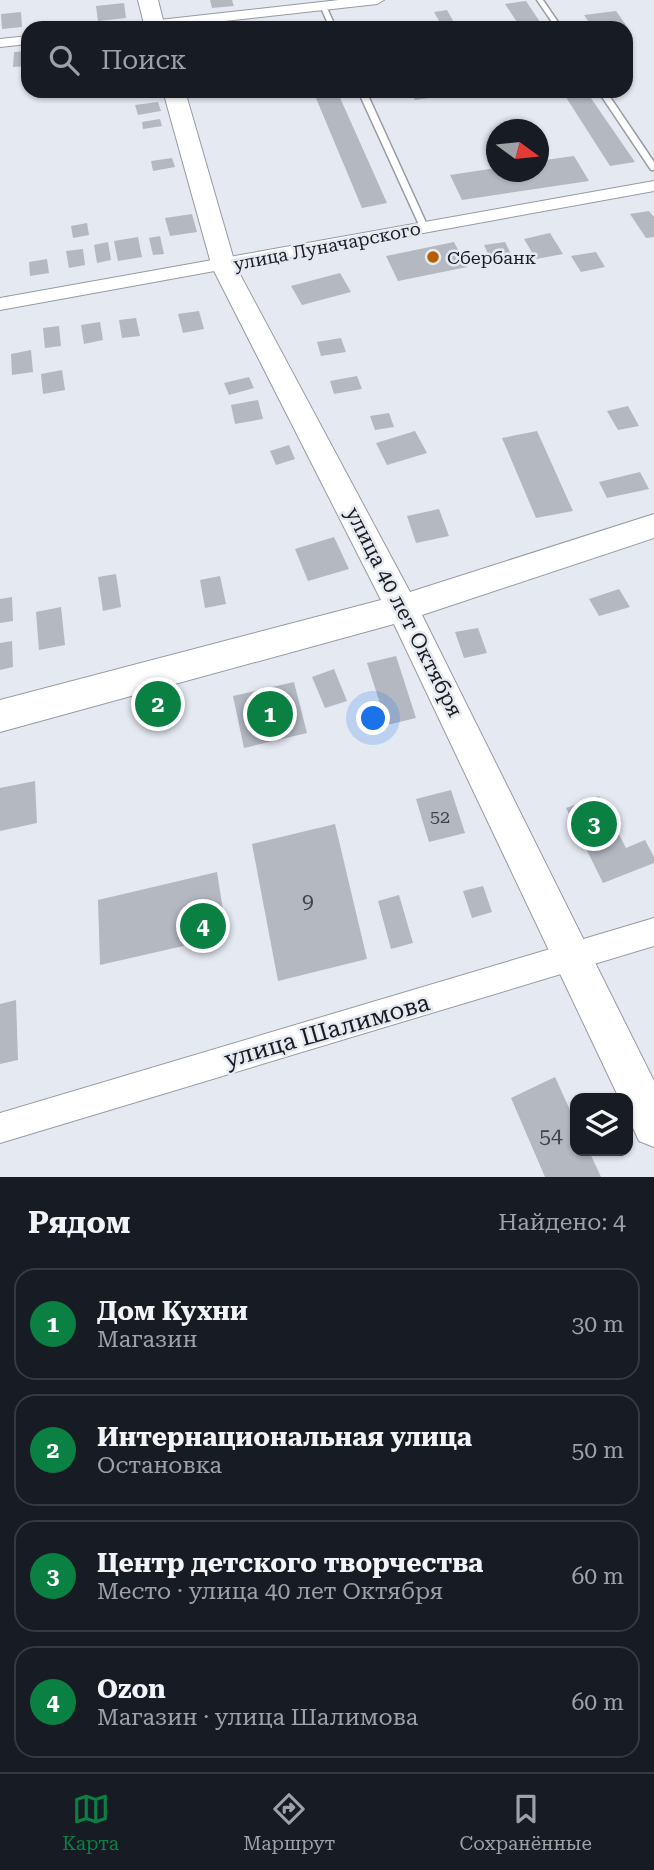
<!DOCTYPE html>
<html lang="ru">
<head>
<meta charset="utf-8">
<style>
	:root { --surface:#171b24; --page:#20242c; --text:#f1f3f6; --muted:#9ea1a6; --line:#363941; --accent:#0b8043 }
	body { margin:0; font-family:"Roboto Serif",serif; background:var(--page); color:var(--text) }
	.controls { position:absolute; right:21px; bottom:21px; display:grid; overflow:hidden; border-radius:14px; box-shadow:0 2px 5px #0004 }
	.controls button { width:63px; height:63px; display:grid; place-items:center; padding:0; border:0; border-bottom:2px solid var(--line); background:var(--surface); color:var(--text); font:35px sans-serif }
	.compass { position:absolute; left:486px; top:119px; width:63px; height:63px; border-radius:50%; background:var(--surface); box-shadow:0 2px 5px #0004; rotate:105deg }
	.you { position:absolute; left:374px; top:719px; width:24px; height:24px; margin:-18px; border:5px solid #fff; border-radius:50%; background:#1a73e8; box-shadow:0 0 0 10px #1a73e833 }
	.badge { display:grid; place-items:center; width:46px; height:46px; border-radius:50%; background:var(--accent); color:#fff; font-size:23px; font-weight:700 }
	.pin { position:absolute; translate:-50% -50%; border:4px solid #fff; box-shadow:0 2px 7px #0006 }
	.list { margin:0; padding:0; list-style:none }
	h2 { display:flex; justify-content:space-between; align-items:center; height:91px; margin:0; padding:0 28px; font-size:30px }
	h2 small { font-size:23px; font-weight:400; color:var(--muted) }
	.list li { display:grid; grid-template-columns:46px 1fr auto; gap:21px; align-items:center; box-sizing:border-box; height:112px; margin:0 14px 14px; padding:0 14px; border:2px solid var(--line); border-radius:21px }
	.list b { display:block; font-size:26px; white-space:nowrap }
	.list p { margin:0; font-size:23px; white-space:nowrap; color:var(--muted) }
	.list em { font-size:23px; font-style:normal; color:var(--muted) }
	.icon { flex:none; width:38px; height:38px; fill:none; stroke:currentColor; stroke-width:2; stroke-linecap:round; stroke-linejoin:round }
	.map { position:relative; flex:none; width:654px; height:1177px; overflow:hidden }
	.search { position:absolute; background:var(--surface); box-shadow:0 2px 5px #0004; left:21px; right:21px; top:21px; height:77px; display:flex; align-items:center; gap:18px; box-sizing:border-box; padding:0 24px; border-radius:21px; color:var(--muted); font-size:26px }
	.sheet { height:595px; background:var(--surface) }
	nav { display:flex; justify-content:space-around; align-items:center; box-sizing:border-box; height:98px; border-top:2px solid var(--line); background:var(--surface); font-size:19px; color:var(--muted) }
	nav a { display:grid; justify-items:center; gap:4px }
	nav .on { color:var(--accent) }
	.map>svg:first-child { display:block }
	.building { fill:#b4b8c1 }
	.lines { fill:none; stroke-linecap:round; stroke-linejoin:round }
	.lane-casing { stroke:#969aa2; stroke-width:3 }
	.street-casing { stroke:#969aa2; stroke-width:2 }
	.secondary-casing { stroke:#969aa2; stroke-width:2 }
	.lane { fill:#fff; fill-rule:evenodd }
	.street { fill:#fff; fill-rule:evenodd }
	.secondary { fill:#fff; fill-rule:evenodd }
	.poi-dot { fill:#b85d00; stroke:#e5e9f2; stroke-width:2.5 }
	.labels { text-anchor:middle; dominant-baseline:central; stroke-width:5; stroke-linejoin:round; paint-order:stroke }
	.far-street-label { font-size:18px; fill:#1a1c1f; stroke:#e5e9f2 }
	.far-poi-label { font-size:18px; fill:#1a1c1f; stroke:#e5e9f2; text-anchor:start }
	.number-label { font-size:18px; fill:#404348 }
	.street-label { font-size:21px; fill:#1a1c1f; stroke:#e5e9f2 }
	.near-number-label { font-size:21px; fill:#404348 }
	.near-street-label { font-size:24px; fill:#1a1c1f; stroke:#e5e9f2 }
</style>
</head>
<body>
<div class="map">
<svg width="654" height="1177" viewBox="0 0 654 1177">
	<rect width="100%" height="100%" fill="#e5e9f2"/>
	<g class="building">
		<path d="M210 0H232L234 6 212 8Z"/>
		<path d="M526 1 544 28H521L505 4Z"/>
		<path d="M124 3 126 18 98 21 96 6Z"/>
		<path d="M447 10 457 28H443L434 12Z"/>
		<path d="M616 11 628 28H593L584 15Z"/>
		<path d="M21 12 22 27 2 29 1 14Z"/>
		<path d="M28 51V66L13 67 14 52Z"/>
		<path d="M313 91H337L387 203 362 208Z"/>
		<path d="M410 91H432L435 97 415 100Z"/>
		<path d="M562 91H586L635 162 610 166Z"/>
		<path d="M158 102 161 111 138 115 135 105Z"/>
		<path d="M160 119 162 126 143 129 142 122Z"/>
		<path d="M574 156 589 181 462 200 450 175 496 168V172H538V161Z"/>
		<path d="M172 158 175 167 153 171 151 161Z"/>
		<path d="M649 211 654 217V237L646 238 630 214Z"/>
		<path d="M192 214 197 232 170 236 165 218Z"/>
		<path d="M87 223 89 235 73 238 71 226Z"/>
		<path d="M550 233 563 254 536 259 524 239Z"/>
		<path d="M160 236 164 254 153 255 149 238Z"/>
		<path d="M138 237 142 257 118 261 114 241Z"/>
		<path d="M108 242 111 260 97 263 94 245Z"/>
		<path d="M454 242 467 267 398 281 386 256Z"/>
		<path d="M505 242 515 262 494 266 484 245Z"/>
		<path d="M83 249 85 265 69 268 66 251Z"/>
		<path d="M596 252 605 267 581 272 571 256Z"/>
		<path d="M47 259 49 273 30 276 29 262Z"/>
		<path d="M340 273 351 292 302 305 291 286Z"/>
		<path d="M199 311 204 329 183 333 178 314Z"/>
		<path d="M136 318 140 336 122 338 119 320Z"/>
		<path d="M100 322 103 340 84 344 81 325Z"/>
		<path d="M59 326 61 346 45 348 43 328Z"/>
		<path d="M341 338 346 352 321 356 317 342Z"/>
		<path d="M31 350 33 372 12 375 11 354Z"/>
		<path d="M62 370 65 390 43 394 41 374Z"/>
		<path d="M357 376 362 389 334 394 330 381Z"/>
		<path d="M249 377 254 388 229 395 224 383Z"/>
		<path d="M258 400 263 419 235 424 231 405Z"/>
		<path d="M628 406 639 426 618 430 607 411Z"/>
		<path d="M389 413 394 427 375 430 370 416Z"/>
		<path d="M415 431 427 453 387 465 376 443Z"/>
		<path d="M537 431 573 511 536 518 502 438Z"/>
		<path d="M289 445 295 459 276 465 270 451Z"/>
		<path d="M640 472 649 489 607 498 599 482Z"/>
		<path d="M439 509 449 536 416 543 407 516Z"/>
		<path d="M334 537 349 569 308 581 295 549Z"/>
		<path d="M116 574 121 607 103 611 98 577Z"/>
		<path d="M220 576 226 604 205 608 200 580Z"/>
		<path d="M619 589 630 607 599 616 589 599Z"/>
		<path d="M12 597 13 621 0 623V599Z"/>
		<path d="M61 607 65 645 39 650 36 612Z"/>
		<path d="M478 628 487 653 464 658 455 632Z"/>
		<path d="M12 641 13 667 0 670V643Z"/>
		<path d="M396 656 416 718 387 725 367 663Z"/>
		<path d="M334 669 347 701 325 708 312 677Z"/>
		<path d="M294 682 307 733 244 748 233 696Z"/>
		<path d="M35 781 37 823 0 831V788Z"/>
		<path d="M451 790 465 833 429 842 416 799Z"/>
		<path d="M599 796 626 848 645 840 654 857V863L603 883 566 808Z"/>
		<path d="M335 824 367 959 278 981 252 844Z"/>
		<path d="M217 872 227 936 100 965 98 900Z"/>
		<path d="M483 886 492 912 472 918 463 891Z"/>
		<path d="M399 895 413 943 391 949 378 901Z"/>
		<path d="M16 1000 18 1060 0 1064V1004Z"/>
		<path d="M555 1077 575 1121V1151H589L601 1177H545L511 1098Z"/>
	</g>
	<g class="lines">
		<defs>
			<g id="lane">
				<path d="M537 0H543L562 28H556Z"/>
				<path d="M324 6 327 8 336 28H330L321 8Z"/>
				<path d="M358 91H366L428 227 427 229 424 230 420 227Z"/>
				<path d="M598 91H606L654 162V170H651Z"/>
			</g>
			<g id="street">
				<path d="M339 0H384L377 4 162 28H116L123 24Z"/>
				<path d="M28 36V44L0 47V39Z"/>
				<path d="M654 181V191L0 310V298Z"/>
				<path d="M654 918V946L0 1143V1113Z"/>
			</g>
			<g id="secondary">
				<path d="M138 0H158L165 28H145Z"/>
				<path d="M163 91H185L236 267 410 592 654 514V538L422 615 654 1081V1147L639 1141 628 1117V1098H619L394 624 0 732V700L381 600 212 267Z"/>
			</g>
		</defs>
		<use href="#lane" class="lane-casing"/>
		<use href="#street" class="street-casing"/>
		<use href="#secondary" class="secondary-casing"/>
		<use href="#lane" class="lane"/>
		<use href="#street" class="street"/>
		<use href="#secondary" class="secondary"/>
	</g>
	<circle class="poi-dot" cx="433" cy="257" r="7"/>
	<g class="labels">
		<g class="far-street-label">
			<text transform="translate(327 246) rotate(-11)">улица Луначарского</text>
		</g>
		<g class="far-poi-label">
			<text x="447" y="257">Сбербанк</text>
		</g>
		<g class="number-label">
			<text x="440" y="816">52</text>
		</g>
		<g class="street-label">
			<text transform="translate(404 612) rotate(63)">улица 40 лет Октября</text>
		</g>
		<g class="near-number-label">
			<text x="308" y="901">9</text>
			<text x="551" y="1136">54</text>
		</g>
		<g class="near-street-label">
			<text transform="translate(327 1031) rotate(-16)">улица Шалимова</text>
		</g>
	</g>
</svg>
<div class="controls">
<button><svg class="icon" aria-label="layers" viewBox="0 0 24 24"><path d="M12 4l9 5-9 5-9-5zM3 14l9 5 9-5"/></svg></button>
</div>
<svg class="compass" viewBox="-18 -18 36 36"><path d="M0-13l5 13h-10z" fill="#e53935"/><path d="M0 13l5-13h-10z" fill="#9ea1a6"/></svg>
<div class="you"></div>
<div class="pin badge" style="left:270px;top:714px">1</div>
<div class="pin badge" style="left:158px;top:704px">2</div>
<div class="pin badge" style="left:594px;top:824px">3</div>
<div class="pin badge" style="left:203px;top:926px">4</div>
<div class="search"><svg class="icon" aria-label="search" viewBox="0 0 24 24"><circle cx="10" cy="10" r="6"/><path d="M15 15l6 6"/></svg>Поиск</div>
</div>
<section class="sheet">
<h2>Рядом<small>Найдено: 4</small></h2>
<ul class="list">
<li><span class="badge">1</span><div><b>Дом Кухни</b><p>Магазин</p></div><em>30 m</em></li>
<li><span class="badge">2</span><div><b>Интернациональная улица</b><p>Остановка</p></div><em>50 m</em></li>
<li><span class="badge">3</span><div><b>Центр детского творчества</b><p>Место · улица 40 лет Октября</p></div><em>60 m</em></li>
<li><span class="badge">4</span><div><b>Ozon</b><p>Магазин · улица Шалимова</p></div><em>60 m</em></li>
</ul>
</section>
<nav>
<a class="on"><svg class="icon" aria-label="map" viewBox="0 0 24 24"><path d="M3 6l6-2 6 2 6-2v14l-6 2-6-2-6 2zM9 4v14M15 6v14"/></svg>Карта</a>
<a><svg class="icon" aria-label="directions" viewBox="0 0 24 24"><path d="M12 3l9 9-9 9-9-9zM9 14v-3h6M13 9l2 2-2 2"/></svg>Маршрут</a>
<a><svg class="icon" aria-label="saved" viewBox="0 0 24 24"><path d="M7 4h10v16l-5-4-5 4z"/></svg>Сохранённые</a>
</nav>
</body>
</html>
